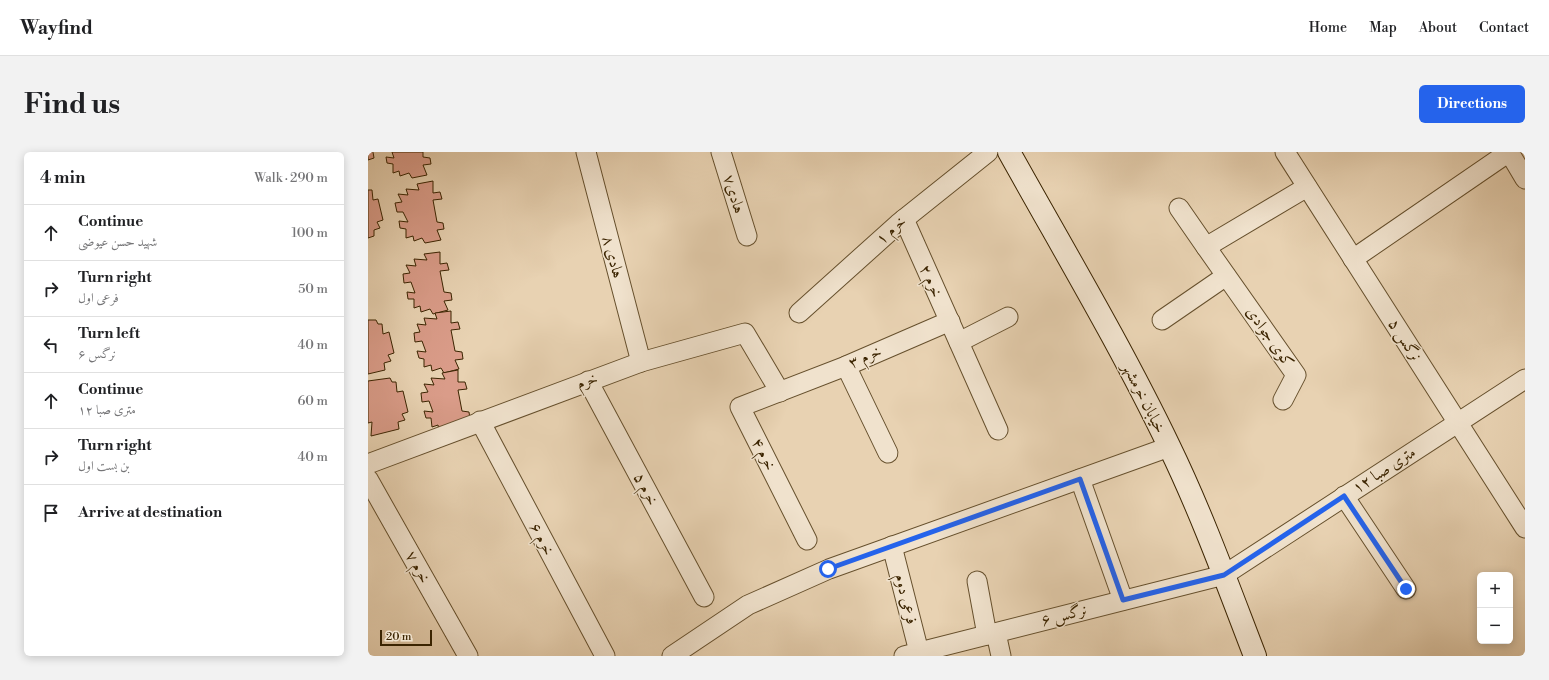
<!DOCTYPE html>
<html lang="en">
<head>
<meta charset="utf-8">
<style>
	:root { --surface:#fff; --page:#f2f2f2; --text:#202124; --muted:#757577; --line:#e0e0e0; --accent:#2563eb }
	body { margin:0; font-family:"Libre Bodoni",Amiri,serif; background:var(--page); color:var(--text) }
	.controls { position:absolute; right:12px; bottom:12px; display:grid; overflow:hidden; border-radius:6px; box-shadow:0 2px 10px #0003 }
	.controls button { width:36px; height:36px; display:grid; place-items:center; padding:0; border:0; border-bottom:1px solid var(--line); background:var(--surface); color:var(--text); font:20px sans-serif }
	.scale { position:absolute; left:12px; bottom:10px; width:52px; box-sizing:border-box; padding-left:4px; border:2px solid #3b2401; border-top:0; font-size:11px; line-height:14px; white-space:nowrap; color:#3b2401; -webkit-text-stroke:3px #f0e2cd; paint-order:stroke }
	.stop { position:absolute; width:12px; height:12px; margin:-9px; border:3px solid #2563eb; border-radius:50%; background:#fff }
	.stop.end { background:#2563eb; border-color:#fff; box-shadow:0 1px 4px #0008 }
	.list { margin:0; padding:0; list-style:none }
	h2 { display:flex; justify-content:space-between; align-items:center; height:52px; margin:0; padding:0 16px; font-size:17px }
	h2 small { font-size:13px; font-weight:400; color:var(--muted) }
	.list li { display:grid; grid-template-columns:26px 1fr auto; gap:12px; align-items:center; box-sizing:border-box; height:56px; padding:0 16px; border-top:1px solid var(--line) }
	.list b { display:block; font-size:15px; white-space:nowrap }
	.list p { margin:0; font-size:13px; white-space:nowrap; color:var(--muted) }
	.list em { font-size:13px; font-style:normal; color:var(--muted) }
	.icon { flex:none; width:22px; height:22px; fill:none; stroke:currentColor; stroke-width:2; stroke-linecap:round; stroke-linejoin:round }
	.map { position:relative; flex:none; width:1157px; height:504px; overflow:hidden; border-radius:6px }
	header { display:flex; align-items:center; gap:24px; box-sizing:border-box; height:56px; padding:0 20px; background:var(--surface); border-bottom:1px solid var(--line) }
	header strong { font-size:19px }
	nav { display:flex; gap:22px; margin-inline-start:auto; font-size:14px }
	.intro { display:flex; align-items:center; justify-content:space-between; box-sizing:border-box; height:96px; padding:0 24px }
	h1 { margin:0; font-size:28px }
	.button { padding:10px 18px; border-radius:6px; background:var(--accent); color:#fff; font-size:14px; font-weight:700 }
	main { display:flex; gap:24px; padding:0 24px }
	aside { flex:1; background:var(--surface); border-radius:6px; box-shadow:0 2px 10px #0003 }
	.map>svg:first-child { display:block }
	.building { fill:#da9c89; stroke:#3b2401 }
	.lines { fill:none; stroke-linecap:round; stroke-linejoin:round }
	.street-casing { stroke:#66502d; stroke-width:21 }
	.secondary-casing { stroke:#3b2401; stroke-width:24 }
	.street { stroke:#f0e2cd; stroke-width:19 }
	.secondary { stroke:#f0e2cd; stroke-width:22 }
	.route { stroke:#2563eb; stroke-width:5 }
	.labels { text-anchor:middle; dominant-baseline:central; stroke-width:3; stroke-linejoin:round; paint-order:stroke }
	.street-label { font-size:16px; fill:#3b2401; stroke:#f0e2cd }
</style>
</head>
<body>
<header>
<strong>Wayfind</strong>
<nav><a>Home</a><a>Map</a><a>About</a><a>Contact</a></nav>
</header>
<div class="intro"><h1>Find us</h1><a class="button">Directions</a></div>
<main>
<aside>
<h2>4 min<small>Walk · 290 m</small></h2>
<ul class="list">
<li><svg class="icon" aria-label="ahead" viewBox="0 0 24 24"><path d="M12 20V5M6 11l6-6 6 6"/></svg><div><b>Continue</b><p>شهید حسن عیوضی</p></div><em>100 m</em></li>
<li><svg class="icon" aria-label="right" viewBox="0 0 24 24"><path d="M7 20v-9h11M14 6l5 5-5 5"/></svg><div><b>Turn right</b><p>فرعی اول</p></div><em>50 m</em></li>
<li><svg class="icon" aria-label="left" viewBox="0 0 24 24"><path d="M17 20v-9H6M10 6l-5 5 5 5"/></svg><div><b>Turn left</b><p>نرگس ۶</p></div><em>40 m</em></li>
<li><svg class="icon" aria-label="ahead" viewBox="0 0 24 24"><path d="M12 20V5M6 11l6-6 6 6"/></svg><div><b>Continue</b><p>۱۲ متری صبا</p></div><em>60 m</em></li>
<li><svg class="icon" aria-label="right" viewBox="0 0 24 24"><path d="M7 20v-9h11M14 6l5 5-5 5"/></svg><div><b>Turn right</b><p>بن بست اول</p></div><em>40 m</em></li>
<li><svg class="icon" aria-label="arrive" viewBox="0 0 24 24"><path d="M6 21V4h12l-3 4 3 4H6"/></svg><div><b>Arrive at destination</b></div></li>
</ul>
</aside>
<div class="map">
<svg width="1157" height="504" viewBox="0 0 1157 504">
	<rect width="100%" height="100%" fill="#e8d2b2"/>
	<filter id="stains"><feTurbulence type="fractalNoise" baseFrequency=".005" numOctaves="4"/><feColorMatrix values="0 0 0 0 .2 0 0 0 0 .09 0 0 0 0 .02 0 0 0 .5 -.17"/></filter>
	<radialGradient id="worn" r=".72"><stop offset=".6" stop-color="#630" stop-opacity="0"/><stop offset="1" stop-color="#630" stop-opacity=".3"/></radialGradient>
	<g class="building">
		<path d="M0 0H5L6 6 0 8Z"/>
		<path d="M24 0H55V5L62 6 63 12 55 13 59 23 44 26 41 21 32 24 31 19 25 21V12L19 11 18 5 26 6Z"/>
		<path d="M65 29V41L72 40 74 47 65 48 69 70 75 71 76 77 69 78 73 88 57 91 54 86 46 89 45 84 38 86V77L32 76 31 69 40 70 35 60H29L27 51 34 50 30 42 40 43 38 37 51 38 49 32Z"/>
		<path d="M0 38H4L5 48 10 47 15 68 9 70 12 76 6 78V84L0 86Z"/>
		<path d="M72 100V112L79 111 81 118 72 119 76 140 83 141 84 148 76 149 80 158 65 162 62 157 53 160 52 154 46 156V147H40L39 140 47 141 43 130 36 131 35 122 42 121 38 113 48 114 46 107 59 108 56 102Z"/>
		<path d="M83 159V171L90 170 92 177 83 178 87 199 94 200 95 207 87 208 91 217 76 221 73 216 64 219 63 213 56 215V207L51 206 49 199 58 200 54 189 47 190 46 181 52 180 49 172 58 173 56 166 69 167 67 161Z"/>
		<path d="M0 168H8L10 172H14L15 182 21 180 26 201 20 203 23 209 16 211 17 218 0 222Z"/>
		<path d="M90 218V230H97L99 237 90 238 94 259 101 260 102 267 71 279 70 273 64 275 63 266H58L56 259 65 260 61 249 54 250 53 241 60 240 56 232 66 233 63 226 77 227 74 221Z"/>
		<path d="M22 226 24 230H28L29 240 35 239 40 260 34 262 37 268 30 270 31 277 3 284 4 270 0 271V229Z"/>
	</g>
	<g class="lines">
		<defs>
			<g id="street">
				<path d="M218 0 273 210"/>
				<path d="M353 0 379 84"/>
				<path d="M917 0 1157 376"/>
				<path d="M1141 0 1157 27"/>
				<path d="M811 56 838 95"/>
				<path d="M536 67 630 278"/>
				<path d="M985 107 1141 0"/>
				<path d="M431 161 530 72 620 0"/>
				<path d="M794 168 858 124"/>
				<path d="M591 190 640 165"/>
				<path d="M478 214 520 301"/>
				<path d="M220 229 336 445"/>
				<path d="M915 248 928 223 838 95 939 35"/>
				<path d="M112 269 237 504"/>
				<path d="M0 312 273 210 377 181 412 240"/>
				<path d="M0 327 100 504"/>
				<path d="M712 327 755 448"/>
				<path d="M976 344 1038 437"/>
				<path d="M439 388 372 255 478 214 582 169"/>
				<path d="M524 394 551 500"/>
				<path d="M609 429 619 483"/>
				<path d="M628 481 633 504"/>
				<path d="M304 504 380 453 461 417 801 295"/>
				<path d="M536 504 856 423 1157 227"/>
			</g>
			<path id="secondary" d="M641 0C695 97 753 194 801 294 834 362 860 434 887 504"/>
		</defs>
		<use href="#street" class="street-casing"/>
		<use href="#secondary" class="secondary-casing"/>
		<use href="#street" class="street"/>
		<use href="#secondary" class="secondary"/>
	</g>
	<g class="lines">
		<path class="route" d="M460 417 712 327 755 448 856 423 976 344 1038 437"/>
	</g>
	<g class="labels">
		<g class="street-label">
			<text transform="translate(366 42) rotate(73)">هادی۷</text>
			<text transform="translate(523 78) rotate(-41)">خرم ۱</text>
			<text transform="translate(245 105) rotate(75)">هادی ۸</text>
			<text transform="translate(563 129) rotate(66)">خرم ۲</text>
			<text transform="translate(902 185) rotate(55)">کوی جوادی</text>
			<text transform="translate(1037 188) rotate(57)">نرگس ۵</text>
			<text transform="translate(497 205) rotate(-23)">خرم ۳</text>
			<text transform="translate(219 229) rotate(-20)">خرم</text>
			<text transform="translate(776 246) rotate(63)">خیابان خرمشهر</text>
			<text transform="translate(396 302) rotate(63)">خرم ۴</text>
			<text transform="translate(1016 318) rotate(-33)">۱۲ متری صبا</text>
			<text transform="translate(278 337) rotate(62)">خرم ۵</text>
			<text transform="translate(174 387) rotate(62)">خرم ۶</text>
			<text transform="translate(50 415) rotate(61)">خرم ۷</text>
			<text transform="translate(538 447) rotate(76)">فرعی دوم</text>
			<text transform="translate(696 463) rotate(-14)">نرگس ۶</text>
		</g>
	</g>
	<rect width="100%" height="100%" filter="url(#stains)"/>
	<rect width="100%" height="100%" fill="url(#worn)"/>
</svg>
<div class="controls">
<button>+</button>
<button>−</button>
</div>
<div class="scale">20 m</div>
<div class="stop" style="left:460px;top:417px"></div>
<div class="stop end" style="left:1038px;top:437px"></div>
</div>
</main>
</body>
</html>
